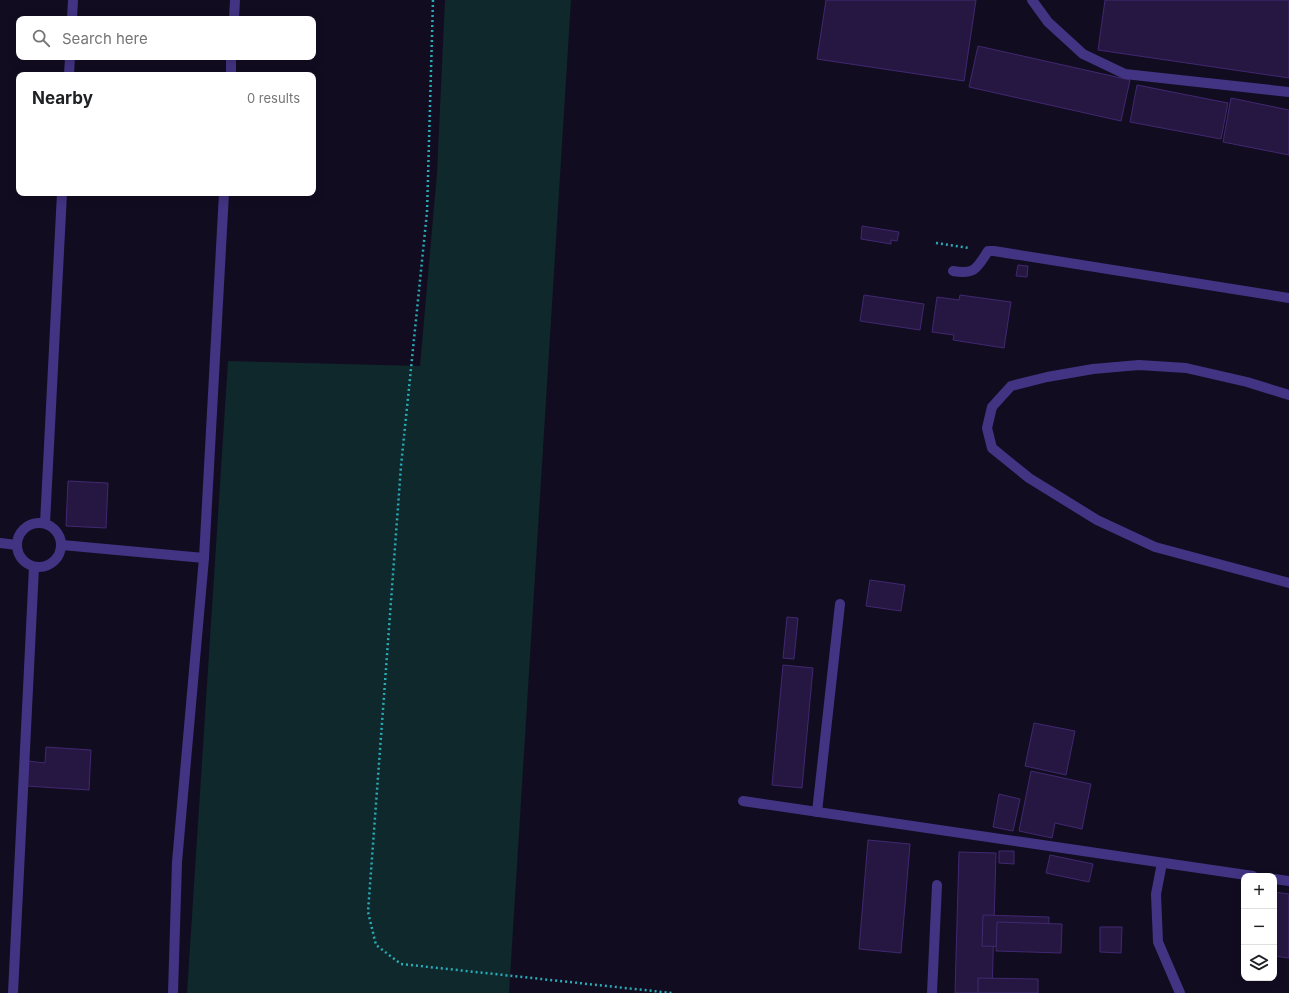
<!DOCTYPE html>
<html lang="en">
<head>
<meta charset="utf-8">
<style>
	:root { --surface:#fff; --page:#f6f6f6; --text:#202124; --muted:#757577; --line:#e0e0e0 }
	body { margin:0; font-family:Inter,sans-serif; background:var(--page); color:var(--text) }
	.controls { position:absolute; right:12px; bottom:12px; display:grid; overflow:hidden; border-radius:8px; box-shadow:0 2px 10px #0003 }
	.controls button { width:36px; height:36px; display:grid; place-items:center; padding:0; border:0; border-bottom:1px solid var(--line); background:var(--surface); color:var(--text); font:20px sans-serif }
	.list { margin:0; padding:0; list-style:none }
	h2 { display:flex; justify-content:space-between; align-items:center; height:52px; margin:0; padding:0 16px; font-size:17px }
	h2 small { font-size:13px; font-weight:400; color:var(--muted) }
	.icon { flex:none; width:22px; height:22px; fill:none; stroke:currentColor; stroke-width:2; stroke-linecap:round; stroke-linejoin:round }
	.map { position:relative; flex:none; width:1289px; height:993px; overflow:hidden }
	.search { position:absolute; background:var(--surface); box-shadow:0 2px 10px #0003; left:16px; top:16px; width:300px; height:44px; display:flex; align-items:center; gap:10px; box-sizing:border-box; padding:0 14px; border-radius:8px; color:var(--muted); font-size:15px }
	.panel { position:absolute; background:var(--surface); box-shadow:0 2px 10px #0003; left:16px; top:72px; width:300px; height:124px; border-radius:8px }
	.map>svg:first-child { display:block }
	.green { fill:#0f282b }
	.building { fill:#261742; stroke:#402870 }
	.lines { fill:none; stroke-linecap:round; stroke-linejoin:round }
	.path { stroke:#28acb7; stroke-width:2.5; stroke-dasharray:2 3; stroke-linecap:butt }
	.minor { stroke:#423482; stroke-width:10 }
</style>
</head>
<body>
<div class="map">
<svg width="1289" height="993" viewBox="0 0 1289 993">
	<rect width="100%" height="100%" fill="#120c21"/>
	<path class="green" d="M445 0H571L509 993H187L228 361 420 366 437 173Z"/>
	<g class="building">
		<path d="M826 0H976L964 81 817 59Z"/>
		<path d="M1105 0H1289V78L1098 50Z"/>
		<path d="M978 46 1130 80 1121 121 969 87Z"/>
		<path d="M1137 85 1228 103 1221 139 1130 122Z"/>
		<path d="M1231 98 1289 110V155L1223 142Z"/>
		<path d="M862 226 899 232 897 241 891 240V244L861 239Z"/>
		<path d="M1018 265 1028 266 1027 277 1016 276Z"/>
		<path d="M864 295 924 304 920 330 860 321Z"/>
		<path d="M960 295 1011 302 1004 348 953 340 954 335 932 332 937 297 959 300Z"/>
		<path d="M68 481 108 483 106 528 66 526Z"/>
		<path d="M870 580 905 585 901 611 866 606Z"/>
		<path d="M787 617 798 618 794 659 783 658Z"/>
		<path d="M783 665 813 668 802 788 772 785Z"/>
		<path d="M1034 723 1075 731 1066 775 1025 766Z"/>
		<path d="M46 747 91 750 89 790 26 786 28 761 45 763Z"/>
		<path d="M1031 771 1091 784 1082 829 1055 823 1052 838 1019 831Z"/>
		<path d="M999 794 1020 799 1013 831 993 827Z"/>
		<path d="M868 840 910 844 901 953 859 949Z"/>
		<path d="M999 851H1014V864L999 863Z"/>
		<path d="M959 852 996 853 992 993H955Z"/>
		<path d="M1050 855 1093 864 1089 882 1046 873Z"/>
		<path d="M1274 892 1289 894V958L1274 956Z"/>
		<path d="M983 915 1049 917 1048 948 982 946Z"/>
		<path d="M997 922 1062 924 1061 953 996 951Z"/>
		<path d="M1100 927H1122L1121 953 1100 952Z"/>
		<path d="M978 978 1038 979V993H978Z"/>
	</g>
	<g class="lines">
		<g class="path">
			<path d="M433 0 427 212 401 466 368 912 376 945 401 964 672 993"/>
			<path d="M936 243 969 248"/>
		</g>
		<g class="minor">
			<path d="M1032 0 1048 22 1083 54 1125 74 1289 92"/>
			<path d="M72 19 73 0"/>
			<path d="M234 19 235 0"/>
			<path d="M69 75 70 57"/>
			<path d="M231 75V57"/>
			<path d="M953 271C975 275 977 268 988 251H994L1289 298"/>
			<path d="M1289 395 1247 382 1186 368 1139 365 1093 369 1047 377 1011 386 992 407 987 428 992 448 1029 478 1097 520 1155 547 1289 583"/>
			<circle cx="39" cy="545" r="22"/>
			<path d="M45 523 62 193"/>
			<path d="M0 543 17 545"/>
			<path d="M62 545 204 558"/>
			<path d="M743 801 1253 876"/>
			<path d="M817 812 840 604"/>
			<path d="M1162 863 1156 894 1158 942 1180 993"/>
			<path d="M1274 879 1289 881"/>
			<path d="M13 993 34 567"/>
			<path d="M173 993 177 862 204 558 224 193"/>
			<path d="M932 993 937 885"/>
		</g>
	</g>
</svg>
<div class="controls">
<button>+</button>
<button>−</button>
<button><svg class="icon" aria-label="layers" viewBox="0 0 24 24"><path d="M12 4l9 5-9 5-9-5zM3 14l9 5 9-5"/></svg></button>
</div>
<div class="search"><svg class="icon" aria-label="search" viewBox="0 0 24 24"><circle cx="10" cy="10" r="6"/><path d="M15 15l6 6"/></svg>Search here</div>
<section class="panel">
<h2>Nearby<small>0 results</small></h2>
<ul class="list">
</ul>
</section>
</div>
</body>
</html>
